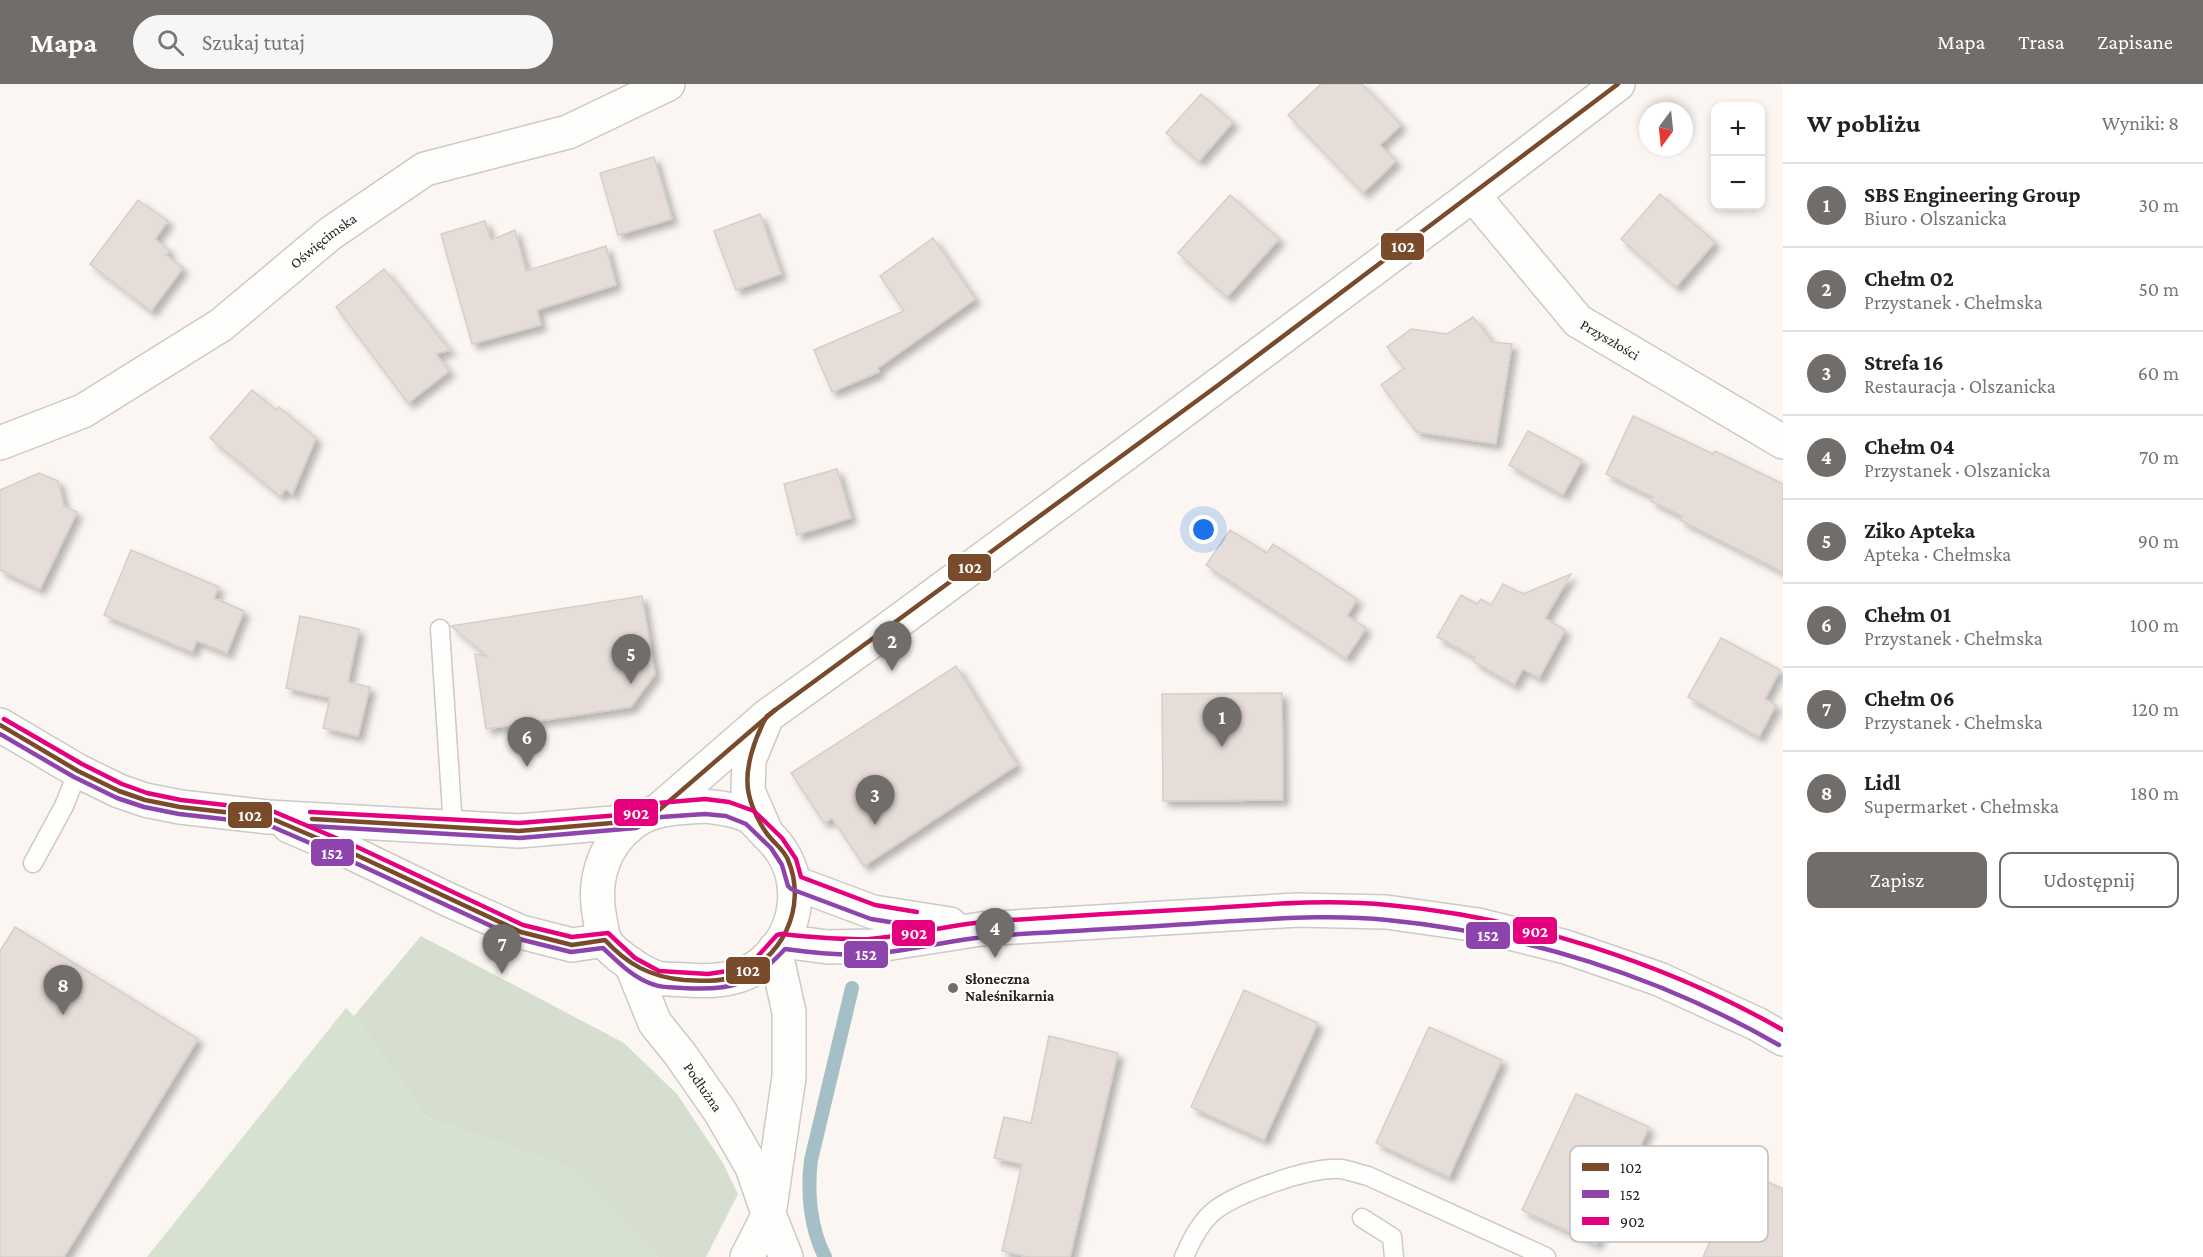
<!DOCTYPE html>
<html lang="pl">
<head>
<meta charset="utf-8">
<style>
	:root { --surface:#fff; --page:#f6f6f6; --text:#222; --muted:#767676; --line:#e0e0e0; --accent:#716d6a }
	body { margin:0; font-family:"Crimson Pro",serif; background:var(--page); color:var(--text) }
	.controls { position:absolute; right:18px; top:18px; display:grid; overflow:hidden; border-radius:12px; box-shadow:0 3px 9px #0003 }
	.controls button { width:54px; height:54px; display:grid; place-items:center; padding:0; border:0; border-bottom:2px solid var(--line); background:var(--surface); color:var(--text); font:30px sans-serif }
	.compass { position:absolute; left:1639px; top:18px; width:54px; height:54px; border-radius:50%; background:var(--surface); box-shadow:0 3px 9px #0003; rotate:195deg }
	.you { position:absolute; left:1204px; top:446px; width:21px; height:21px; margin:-15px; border:4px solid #fff; border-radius:50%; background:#1a73e8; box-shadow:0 0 0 9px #1a73e833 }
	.badge { display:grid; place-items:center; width:39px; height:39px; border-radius:50%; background:var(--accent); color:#fff; font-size:20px; font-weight:700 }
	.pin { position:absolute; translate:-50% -50px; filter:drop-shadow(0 2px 3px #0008) }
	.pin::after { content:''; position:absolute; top:32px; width:21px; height:18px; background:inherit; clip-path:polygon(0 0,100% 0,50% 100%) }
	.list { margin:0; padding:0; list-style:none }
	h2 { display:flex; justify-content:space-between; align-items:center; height:78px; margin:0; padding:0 24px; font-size:26px }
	h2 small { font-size:20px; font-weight:400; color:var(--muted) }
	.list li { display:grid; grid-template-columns:39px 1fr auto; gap:18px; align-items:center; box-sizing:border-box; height:84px; padding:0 24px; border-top:2px solid var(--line) }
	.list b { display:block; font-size:22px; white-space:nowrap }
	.list p { margin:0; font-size:20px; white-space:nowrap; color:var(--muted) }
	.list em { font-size:20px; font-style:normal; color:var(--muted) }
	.actions { display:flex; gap:12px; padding:18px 24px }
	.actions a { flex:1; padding:14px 0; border:2px solid var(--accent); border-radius:12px; text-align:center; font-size:21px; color:var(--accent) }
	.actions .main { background:var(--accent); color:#fff }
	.icon { flex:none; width:33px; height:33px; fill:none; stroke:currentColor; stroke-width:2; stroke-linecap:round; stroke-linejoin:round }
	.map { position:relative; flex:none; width:1783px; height:1173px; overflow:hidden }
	header { display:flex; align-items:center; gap:36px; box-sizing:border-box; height:84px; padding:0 30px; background:var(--accent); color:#fff }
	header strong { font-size:28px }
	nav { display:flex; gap:33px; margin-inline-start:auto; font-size:21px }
	.search { width:420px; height:54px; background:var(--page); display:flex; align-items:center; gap:15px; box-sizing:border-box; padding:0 21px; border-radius:33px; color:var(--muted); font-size:22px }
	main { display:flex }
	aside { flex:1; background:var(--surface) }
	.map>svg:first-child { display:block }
	.green { fill:#d6dfcf }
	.forest { fill:#d7e1cf }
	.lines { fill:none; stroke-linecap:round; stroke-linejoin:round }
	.stream { stroke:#a4bfc5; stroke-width:14 }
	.building { fill:#e6ddd8; stroke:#d3cfcc; stroke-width:1.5; filter:url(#shadow) }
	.service-casing { stroke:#cdc9c6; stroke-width:21 }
	.minor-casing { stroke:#cdc9c6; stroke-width:36 }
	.tertiary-casing { stroke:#cdc9c6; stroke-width:36 }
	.service { stroke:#fefefd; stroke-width:18 }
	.minor { stroke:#fefefd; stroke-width:33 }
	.tertiary { stroke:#fefefd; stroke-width:33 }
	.bus-1-casing { stroke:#fff; stroke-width:9 }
	.bus-2-casing { stroke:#fff; stroke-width:9 }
	.bus-3-casing { stroke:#fff; stroke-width:9 }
	.bus-1 { stroke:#7a4b2a; stroke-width:4.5 }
	.bus-2 { stroke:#8e44ad; stroke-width:4.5 }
	.bus-3 { stroke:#e5007d; stroke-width:4.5 }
	.poi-dot { fill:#716d6a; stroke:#fff; stroke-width:2 }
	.labels { text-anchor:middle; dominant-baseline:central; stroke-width:4.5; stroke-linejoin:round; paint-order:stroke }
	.street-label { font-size:15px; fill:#272321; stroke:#fff }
	.poi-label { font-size:15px; font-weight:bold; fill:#272321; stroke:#fff; text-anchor:start }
	.key { fill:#fff; stroke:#bebdbc; stroke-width:1.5 }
	.key-label { font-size:16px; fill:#272321 }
	.line-badge { stroke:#fff; stroke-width:2 }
	.badge-label { font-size:16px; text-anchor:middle; font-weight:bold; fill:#fff }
</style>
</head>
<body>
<header>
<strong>Mapa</strong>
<div class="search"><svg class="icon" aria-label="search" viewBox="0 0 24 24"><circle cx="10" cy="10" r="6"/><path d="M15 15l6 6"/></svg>Szukaj tutaj</div>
<nav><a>Mapa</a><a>Trasa</a><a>Zapisane</a></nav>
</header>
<main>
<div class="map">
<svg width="1783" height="1173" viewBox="0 0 1783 1173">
	<defs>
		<filter id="shadow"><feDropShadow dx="5.5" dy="5.5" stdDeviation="3" flood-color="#0004"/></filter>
	</defs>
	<rect width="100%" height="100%" fill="#fbf6f2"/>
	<path class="green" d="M421 852 624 959 677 1010 723 1079 738 1110 706 1173H658L572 1084 427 1034 354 932Z"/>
	<path class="forest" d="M346 924 354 932 427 1034 573 1084 658 1173H147Z"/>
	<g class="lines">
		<path class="stream" d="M825 1173C810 1144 807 1108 811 1076L852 904"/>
	</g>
	<g class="building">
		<path d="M1321 0H1362L1401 41 1380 61 1396 77 1363 109 1288 31Z"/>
		<path d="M1201 10 1233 38 1199 77 1166 49Z"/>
		<path d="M654 73 672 135 618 151 600 89Z"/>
		<path d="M1660 110 1715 158 1676 203 1621 155Z"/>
		<path d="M1230 111 1279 155 1227 213 1178 169Z"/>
		<path d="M138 116 168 137 155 155 170 167 166 171 183 184 151 227 90 180Z"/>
		<path d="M760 130 781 190 736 206 714 147Z"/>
		<path d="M485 137 491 156 515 146 526 187 606 162 616 201 537 226 541 241 472 260 441 150Z"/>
		<path d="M933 154 975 215 878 284 879 288 832 308 814 266 904 227 880 192Z"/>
		<path d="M384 185 450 266 436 270 449 287 408 319 336 223Z"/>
		<path d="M1473 233 1492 258 1512 260 1496 360 1417 348 1381 301 1404 284 1387 263 1411 245 1447 250Z"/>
		<path d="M252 306 276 326 279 323 316 354 292 411 286 405 280 412 210 354Z"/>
		<path d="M1633 332 1713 370 1715 367 1783 400V488L1680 436 1682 432 1651 417 1653 413 1606 390Z"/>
		<path d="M1528 347 1582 376 1563 411 1509 381Z"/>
		<path d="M837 385 851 434 797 451 784 400Z"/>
		<path d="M39 389 58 397 64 422 77 428 40 505 0 486V406Z"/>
		<path d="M1230 446 1267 469 1273 460 1357 515 1347 532 1366 544 1346 574 1206 481Z"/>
		<path d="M131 466 219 503 214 514 244 527 227 569 197 557 192 568 104 531Z"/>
		<path d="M1571 490 1545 534 1565 546 1539 594 1523 585 1514 601 1473 577 1475 573 1437 553 1461 511 1477 520 1481 515 1491 521 1503 500 1523 510Z"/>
		<path d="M642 512 655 590 631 623 486 645 475 570 487 572 451 542Z"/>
		<path d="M300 532 359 545 348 598 370 603 358 652 323 644 330 614 286 604Z"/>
		<path d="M1721 554 1780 586 1765 615 1776 621 1759 653 1688 613Z"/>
		<path d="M956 582 1017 681 864 782 832 734 824 739 791 689Z"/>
		<path d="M1282 609 1283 716 1163 717 1162 610Z"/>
		<path d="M15 843 198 955 64 1173H0V867Z"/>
		<path d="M1244 906 1318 939 1264 1056 1191 1023Z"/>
		<path d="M1429 943 1502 976 1449 1093 1376 1059Z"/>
		<path d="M1049 952 1118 969 1070 1173H1029L1002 1167 1022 1080 994 1074 1004 1033 1031 1039Z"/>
		<path d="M1576 1010 1649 1043 1596 1160 1522 1126Z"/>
		<path d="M1743 1087 1783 1105V1173H1703Z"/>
	</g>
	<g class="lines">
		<defs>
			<g id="service">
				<path d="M440 545 453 743"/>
				<path d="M33 779 64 722 78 687"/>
				<path d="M1362 1134 1392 1153 1394 1173"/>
				<path d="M1184 1173C1192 1155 1201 1136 1218 1124 1243 1107 1310 1083 1341 1085 1349 1086 1359 1090 1368 1092L1546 1173"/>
			</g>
			<g id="minor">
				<path id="s1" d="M1473 111 1578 237 1783 358"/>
				<path id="s2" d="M0 359 83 327 221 241 331 149 425 85 568 48 668 0"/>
				<path d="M769 1130 786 1173"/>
			</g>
			<g id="tertiary">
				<path d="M766 635 749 676 748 707 766 748"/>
				<path d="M0 641 78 687 119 707 145 716 180 723 268 733 519 747 635 737"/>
				<path d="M705 722C719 724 735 725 749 732 756 737 762 745 768 751 806 787 803 846 762 879 742 896 713 898 688 896 679 895 666 896 657 894 642 889 613 870 605 857 602 851 601 841 600 835 592 798 603 760 634 738 655 723 680 724 705 722Z"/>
				<path d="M659 726 767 632 869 559 1132 365 1473 111 1618 0"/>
				<path d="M289 742 352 769 449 816 521 848 572 861 605 856"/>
				<path d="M795 799 873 828 950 840"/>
				<path d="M782 857 828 863 872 862 981 845 1297 826 1386 828 1478 841 1566 863 1659 895 1757 940 1783 955"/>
				<path id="s3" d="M631 880 655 939 680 970 721 1029 752 1083 768 1129"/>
				<path d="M747 1173 769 1130 789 993V928L775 865"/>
			</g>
		</defs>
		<use href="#service" class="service-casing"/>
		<use href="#minor" class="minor-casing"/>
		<use href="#tertiary" class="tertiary-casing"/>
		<use href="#service" class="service"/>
		<use href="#minor" class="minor"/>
		<use href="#tertiary" class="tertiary"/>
		<defs>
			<g id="bus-1">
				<path d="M0 641 78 687 119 707 145 716 180 723 268 733 352 769 521 848 572 861 605 856C627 880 650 893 684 896 700 897 718 898 733 893 782 878 808 823 788 776 784 766 775 760 768 751 760 741 752 724 749 711 743 686 755 653 767 632L1217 302 1618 0"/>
				<path d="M312 735 519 747 635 737 659 726 775 626"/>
			</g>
			<g id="bus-2">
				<path d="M0 650 74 693 117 714 144 723 179 730 266 740 349 776 519 855 571 868 603 864C618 878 634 895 655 901 663 904 674 903 683 904 731 907 752 901 785 865 814 869 842 872 872 870 916 866 959 854 1003 851 1075 847 1147 843 1218 838 1274 835 1331 830 1387 836 1523 849 1661 893 1779 961"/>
				<path d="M310 742 520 754 636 744 661 733 705 730 726 732 746 740 771 764 782 781 788 802 791 805 871 835 915 842"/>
			</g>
			<g id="bus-3">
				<path d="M4 635 82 680 122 700 147 709 181 716 270 726 355 762 523 841 572 853 608 849 635 874 659 887 708 890 734 886 757 873 777 851 782 850C811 853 839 856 869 855 912 852 954 839 996 837 1068 832 1141 828 1213 824 1271 820 1330 815 1388 821 1523 833 1665 879 1783 946"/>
				<path d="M310 728 519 739 633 730 658 719 705 715 729 718 754 727 782 754 796 775 801 793 875 821 917 828"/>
			</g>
		</defs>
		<use href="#bus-1" class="bus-1-casing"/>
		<use href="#bus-2" class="bus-2-casing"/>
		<use href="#bus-3" class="bus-3-casing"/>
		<use href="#bus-1" class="bus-1"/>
		<use href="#bus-2" class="bus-2"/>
		<use href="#bus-3" class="bus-3"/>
	</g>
	<circle class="poi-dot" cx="953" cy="904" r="6"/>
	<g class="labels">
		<g class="street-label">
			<text stroke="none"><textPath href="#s2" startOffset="384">Oświęcimska</textPath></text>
			<text stroke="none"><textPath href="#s1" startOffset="201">Przyszłości</textPath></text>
			<text stroke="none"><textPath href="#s3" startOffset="144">Podłużna</textPath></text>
		</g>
		<g class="poi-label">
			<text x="965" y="895">Słoneczna<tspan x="965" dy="17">Naleśnikarnia</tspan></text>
		</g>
	</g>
	<rect x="1570" y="1062" width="198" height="96" rx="9" class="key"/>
	<rect x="1582" y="1079" width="27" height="8" fill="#7a4b2a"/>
	<rect x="1582" y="1106" width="27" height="8" fill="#8e44ad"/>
	<rect x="1582" y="1133" width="27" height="8" fill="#e5007d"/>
	<g class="key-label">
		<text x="1620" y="1089">102</text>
		<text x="1620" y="1116">152</text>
		<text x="1620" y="1143">902</text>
	</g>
	<g class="line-badge">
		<rect x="1380" y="148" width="45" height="29" rx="6" fill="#7a4b2a"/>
		<rect x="947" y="469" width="45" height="29" rx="6" fill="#7a4b2a"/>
		<rect x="613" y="714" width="46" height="29" rx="6" fill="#e5007d"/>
		<rect x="227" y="717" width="46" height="28" rx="6" fill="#7a4b2a"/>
		<rect x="310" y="754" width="45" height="29" rx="6" fill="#8e44ad"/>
		<rect x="1512" y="832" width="46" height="29" rx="6" fill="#e5007d"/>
		<rect x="891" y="835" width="45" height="28" rx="6" fill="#e5007d"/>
		<rect x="1465" y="837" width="46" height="29" rx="6" fill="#8e44ad"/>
		<rect x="843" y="856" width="46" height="29" rx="6" fill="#8e44ad"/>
		<rect x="725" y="872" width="46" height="29" rx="6" fill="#7a4b2a"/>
	</g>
	<g class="badge-label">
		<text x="1403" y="168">102</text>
		<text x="970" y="489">102</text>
		<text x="636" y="735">902</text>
		<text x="250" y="737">102</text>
		<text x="332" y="775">152</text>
		<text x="1535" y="853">902</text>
		<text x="914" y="855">902</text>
		<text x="1488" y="857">152</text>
		<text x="866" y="876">152</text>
		<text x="748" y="892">102</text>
	</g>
</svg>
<div class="controls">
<button>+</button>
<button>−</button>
</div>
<svg class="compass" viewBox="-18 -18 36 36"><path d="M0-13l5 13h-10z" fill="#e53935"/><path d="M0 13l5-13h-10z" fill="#767676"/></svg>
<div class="you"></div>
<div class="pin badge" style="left:1222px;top:663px">1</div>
<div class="pin badge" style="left:892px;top:587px">2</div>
<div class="pin badge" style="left:875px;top:741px">3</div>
<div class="pin badge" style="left:995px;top:874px">4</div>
<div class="pin badge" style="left:631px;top:600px">5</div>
<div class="pin badge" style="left:527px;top:683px">6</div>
<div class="pin badge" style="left:502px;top:890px">7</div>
<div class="pin badge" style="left:63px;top:931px">8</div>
</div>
<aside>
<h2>W pobliżu<small>Wyniki: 8</small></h2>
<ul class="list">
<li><span class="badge">1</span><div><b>SBS Engineering Group</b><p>Biuro · Olszanicka</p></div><em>30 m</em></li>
<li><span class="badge">2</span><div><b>Chełm 02</b><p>Przystanek · Chełmska</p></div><em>50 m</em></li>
<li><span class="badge">3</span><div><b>Strefa 16</b><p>Restauracja · Olszanicka</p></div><em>60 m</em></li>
<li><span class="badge">4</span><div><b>Chełm 04</b><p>Przystanek · Olszanicka</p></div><em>70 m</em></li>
<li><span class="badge">5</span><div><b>Ziko Apteka</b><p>Apteka · Chełmska</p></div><em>90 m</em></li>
<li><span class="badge">6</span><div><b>Chełm 01</b><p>Przystanek · Chełmska</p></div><em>100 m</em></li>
<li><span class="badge">7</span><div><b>Chełm 06</b><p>Przystanek · Chełmska</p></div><em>120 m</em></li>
<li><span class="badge">8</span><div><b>Lidl</b><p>Supermarket · Chełmska</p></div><em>180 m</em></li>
</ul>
<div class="actions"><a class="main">Zapisz</a><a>Udostępnij</a></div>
</aside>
</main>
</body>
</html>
